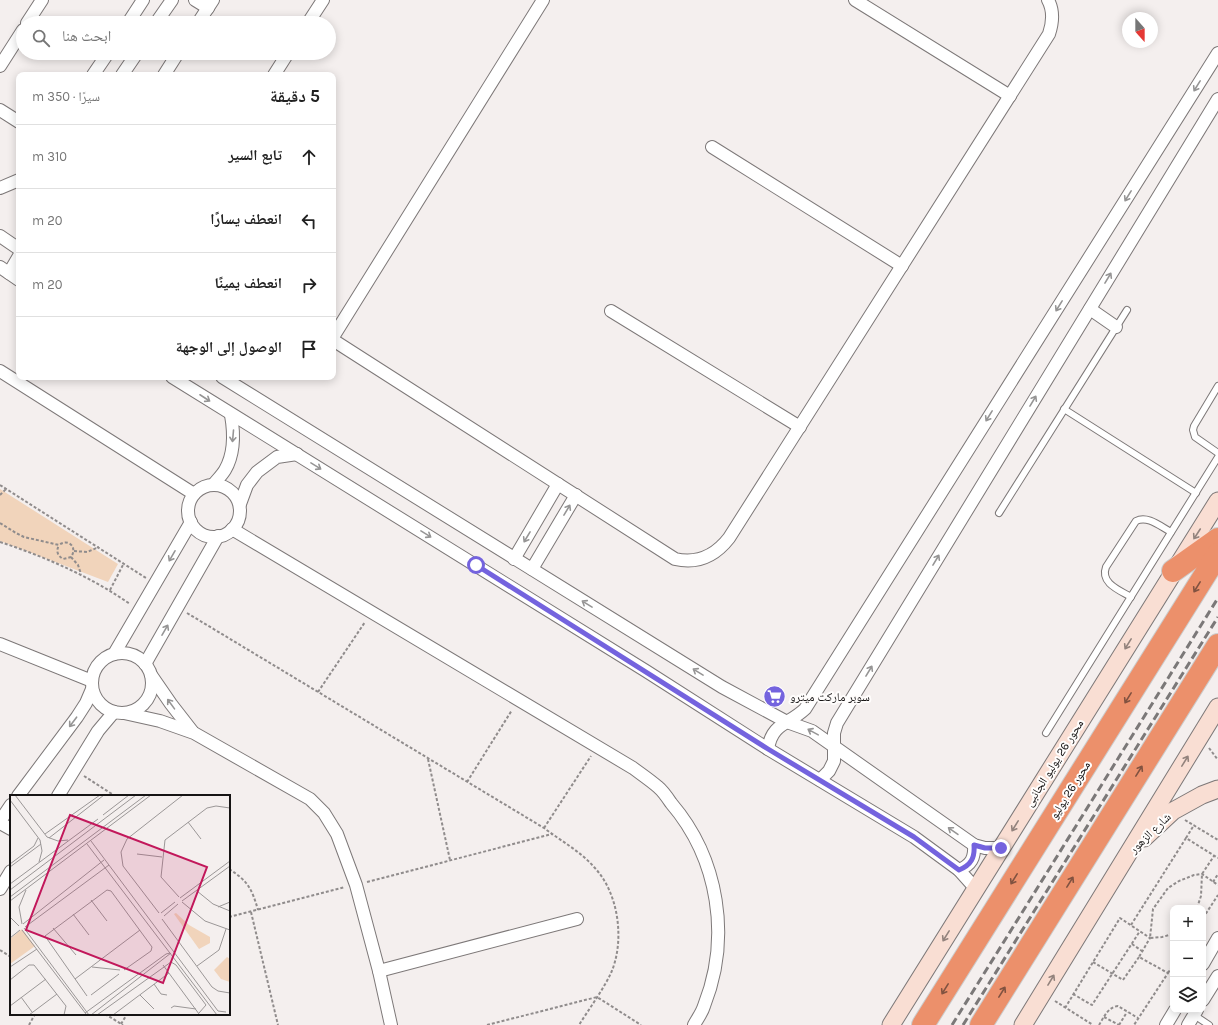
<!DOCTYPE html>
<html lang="ar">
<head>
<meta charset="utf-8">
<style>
	:root { --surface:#fff; --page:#f6f6f6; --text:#222; --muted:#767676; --line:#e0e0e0 }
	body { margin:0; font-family:Karla,"Noto Naskh Arabic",sans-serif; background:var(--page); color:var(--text); direction:rtl }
	.controls { position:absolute; right:12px; bottom:12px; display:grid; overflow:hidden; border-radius:8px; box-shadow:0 2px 10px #0003 }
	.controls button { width:36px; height:36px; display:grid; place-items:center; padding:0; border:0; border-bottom:1px solid var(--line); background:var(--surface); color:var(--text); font:20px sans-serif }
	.compass { position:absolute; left:1122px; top:12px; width:36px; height:36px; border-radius:50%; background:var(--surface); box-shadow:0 2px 10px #0003; rotate:159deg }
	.stop { position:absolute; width:12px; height:12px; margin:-9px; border:3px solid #7463de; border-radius:50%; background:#fff }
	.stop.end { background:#7463de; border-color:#fff; box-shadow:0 1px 4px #0008 }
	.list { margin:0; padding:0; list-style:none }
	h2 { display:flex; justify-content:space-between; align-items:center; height:52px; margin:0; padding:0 16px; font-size:17px }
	h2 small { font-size:13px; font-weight:400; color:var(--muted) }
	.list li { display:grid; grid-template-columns:26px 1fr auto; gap:12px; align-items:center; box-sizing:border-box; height:64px; padding:0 16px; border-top:1px solid var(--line) }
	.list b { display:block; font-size:15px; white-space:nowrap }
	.list em { font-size:13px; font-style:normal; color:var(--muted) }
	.icon { flex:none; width:22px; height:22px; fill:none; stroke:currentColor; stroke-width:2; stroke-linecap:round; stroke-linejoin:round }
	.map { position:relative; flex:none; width:1218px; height:1025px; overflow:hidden; direction:ltr }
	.search { position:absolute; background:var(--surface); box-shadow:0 2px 10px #0003; left:16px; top:16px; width:320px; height:44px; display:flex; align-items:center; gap:10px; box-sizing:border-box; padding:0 14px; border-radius:22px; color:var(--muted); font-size:15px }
	.panel { position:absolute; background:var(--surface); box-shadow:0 2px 10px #0003; left:16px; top:72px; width:320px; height:308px; border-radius:8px; direction:rtl }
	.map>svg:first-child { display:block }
	.green { fill:#f1d4bb }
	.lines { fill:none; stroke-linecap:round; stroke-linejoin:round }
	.lane-casing { stroke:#7d7878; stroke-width:8 }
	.street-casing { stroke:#7d7878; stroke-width:14 }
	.secondary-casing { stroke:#7d7878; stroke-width:19 }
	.highway-casing { stroke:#cccbcb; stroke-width:24 }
	.path { stroke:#908c8c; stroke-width:2; stroke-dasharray:3 2; stroke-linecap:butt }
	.lane { stroke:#fff; stroke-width:6 }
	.street { stroke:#fff; stroke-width:12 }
	.secondary { stroke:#f9ded3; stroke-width:17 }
	.highway { stroke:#ec906b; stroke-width:22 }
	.rail { stroke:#7b7878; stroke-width:3; stroke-dasharray:8 4; stroke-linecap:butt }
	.oneway { stroke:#969595 }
	.oneway2 { stroke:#93837d }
	.oneway3 { stroke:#815240 }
	.route { stroke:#7463de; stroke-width:5 }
	.labels { text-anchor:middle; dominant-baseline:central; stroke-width:4; stroke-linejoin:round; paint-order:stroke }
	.poi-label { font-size:12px; fill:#161414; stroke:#fffdfc; text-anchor:start }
	.street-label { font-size:12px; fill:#161414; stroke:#fffdfc }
	.inset-road { fill:none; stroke:#9b9797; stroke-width:1 }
	.view { fill:#c2185b; fill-opacity:0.15; stroke:#c2185b; stroke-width:2 }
	.inset-edge { fill:none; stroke:#161414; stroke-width:2 }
</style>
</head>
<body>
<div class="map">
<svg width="1218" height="1025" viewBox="0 0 1218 1025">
	<rect width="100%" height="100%" fill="#f4efee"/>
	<path class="green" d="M0 489 118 564 108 582 0 541Z"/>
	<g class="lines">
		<defs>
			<g id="lane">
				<path d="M1218 386 1194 426 1193 430 1195 437 1218 453"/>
				<path d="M1064 409 1196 493"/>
				<path d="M999 513 1127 310"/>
				<path d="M1131 597C1119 590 1100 583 1106 567L1136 521C1148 515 1161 527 1171 532"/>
				<path d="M1046 733 1218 457"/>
				<path d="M1194 1015 1209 1025"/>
			</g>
			<g id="street">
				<path d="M195 0 208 8"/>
				<path d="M855 0 1010 96"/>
				<path d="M27 23 42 0"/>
				<path d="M128 23 143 0"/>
				<path d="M156 23 172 0"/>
				<path d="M198 23 213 0"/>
				<path d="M308 23 323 0"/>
				<path d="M0 66 23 30"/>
				<path d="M93 75 108 53"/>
				<path d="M122 75 137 53"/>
				<path d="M164 75 178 53"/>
				<path d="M274 75 288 53"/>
				<path d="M0 110 19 122"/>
				<path d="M712 147 902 266"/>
				<path d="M0 188 19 180"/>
				<path d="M0 236 19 249"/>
				<path d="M0 267 19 280"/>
				<path d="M9 273 19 256"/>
				<path d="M1090 309 1116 327"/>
				<path d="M611 311 800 427"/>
				<path d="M333 337 543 0"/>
				<path d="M333 340 675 559C697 564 715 556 729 538L1049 34C1053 22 1054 11 1048 0"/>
				<path d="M0 371 194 494"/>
				<path d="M172 377 646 671 768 749 914 837 959 870 976 889"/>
				<path d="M222 377 722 687 787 722 812 731 974 845 985 848H1001"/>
				<path d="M213 485C217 480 222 475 225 470 235 453 234 432 231 415"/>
				<circle cx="214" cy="511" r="26"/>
				<path d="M240 504 247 485 257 472 277 457 297 454"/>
				<path d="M232 529 633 768C641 774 650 780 658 787 663 791 667 797 671 803 719 859 731 938 704 1006 702 1013 697 1019 694 1025"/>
				<path d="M514 559 558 484"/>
				<path d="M532 569 576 495"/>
				<path d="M0 644 92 681"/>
				<circle cx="122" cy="683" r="30"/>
				<path d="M114 654 191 522"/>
				<path d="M145 664 218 536"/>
				<path d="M151 675 171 704 192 731"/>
				<path d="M124 713 160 721 194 733 310 799 324 813 337 834 356 885 379 971 391 1025"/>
				<path d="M768 749C772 723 788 725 805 709L1218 53"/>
				<path d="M820 780 829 771 834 761V733L837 723 1218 99"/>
				<path d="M18 796 77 717 86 703 92 689"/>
				<path d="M58 796 98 731 114 712"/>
				<path d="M0 821 11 805"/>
				<path d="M0 823 11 829"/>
				<path d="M959 870C971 865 975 858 974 845"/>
				<path d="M0 889 11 871"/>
				<path d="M1203 964 1218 938"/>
				<path d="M379 971 577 919"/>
				<path d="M1203 1000 1218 976"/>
				<path d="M1166 1025 1175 1010"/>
				<path d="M1188 1025 1197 1010"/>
			</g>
			<g id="secondary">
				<path d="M1144 838 1173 811 1202 795 1218 789"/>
				<path d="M891 1025 1218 501"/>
				<path d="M1023 1025 1218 707"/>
			</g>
			<g id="highway">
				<path d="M1173 571 1218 539"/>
				<path d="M923 1025 1218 554"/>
				<path d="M981 1025 1218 645"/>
			</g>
		</defs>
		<use href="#lane" class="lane-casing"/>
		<use href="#street" class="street-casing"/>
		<use href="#secondary" class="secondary-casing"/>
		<use href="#highway" class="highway-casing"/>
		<g class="path">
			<path d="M0 485 146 578"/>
			<path d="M0 495 6 489"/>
			<path d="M0 523 16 533 24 537 59 545C68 538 78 547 71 557L63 559C57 555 56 551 59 545"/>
			<path d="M0 542C46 557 91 577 130 604"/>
			<path d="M74 551 87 552 99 547"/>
			<path d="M71 557 78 565 81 574"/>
			<path d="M110 590 124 563"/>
			<path d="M187 613 544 828C561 841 580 851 594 867 619 893 625 941 611 973 603 990 589 1009 579 1025"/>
			<path d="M318 692 365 622"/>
			<path d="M1209 748 1218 760"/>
			<path d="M428 759 450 860"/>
			<path d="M84 776 115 796"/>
			<path d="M467 782 512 710"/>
			<path d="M1185 820 1218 840"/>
			<path d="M544 828 591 756"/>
			<path d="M1186 838 1194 825"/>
			<path d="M229 869C248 881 252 889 258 910"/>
			<path d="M367 882 552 834"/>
			<path d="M1213 882 1218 874"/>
			<path d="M1197 908 1201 896 1202 874 1214 856"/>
			<path d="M251 912 278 1025"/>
			<path d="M229 917 345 887"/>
			<path d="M1203 918 1218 895"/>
			<path d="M1131 925 1186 838 1218 858"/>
			<path d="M1173 934 1162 937 1150 938 1153 909 1168 888 1179 881 1194 875 1202 874 1218 885"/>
			<path d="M1132 944 1142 951"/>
			<path d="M0 950 11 957"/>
			<path d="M1093 962 1123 980 1139 957"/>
			<path d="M1168 973 1173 965"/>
			<path d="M1073 994 1092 1005 1140 931"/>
			<path d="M1055 1001 1093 1025"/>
			<path d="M1065 1008 1120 918 1150 938 1139 957 1168 973 1134 1025"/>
			<path d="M105 1014 123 1025"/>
			<path d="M1104 1017 1119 1025"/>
			<path d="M121 1024 127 1014"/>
			<path d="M29 1025 35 1014"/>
			<path d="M487 1025 597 997 641 1025"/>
			<path d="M1099 1025C1104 1017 1108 1007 1118 1006L1138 1018"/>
			<path d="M1119 1025 1127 1012"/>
		</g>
		<use href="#lane" class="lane"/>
		<use href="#street" class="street"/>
		<use href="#secondary" class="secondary"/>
		<use href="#highway" class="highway"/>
		<g class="rail">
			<path d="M952 1025 1218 598"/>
			<path d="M963 1025 1218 617"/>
		</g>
	</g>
	<defs><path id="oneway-shaft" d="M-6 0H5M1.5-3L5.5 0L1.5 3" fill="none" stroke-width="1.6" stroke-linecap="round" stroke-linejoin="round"/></defs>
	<g class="oneway">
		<use href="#oneway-shaft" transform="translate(1197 86) rotate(122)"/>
		<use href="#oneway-shaft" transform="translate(1128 196) rotate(122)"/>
		<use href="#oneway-shaft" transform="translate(1108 278) rotate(-59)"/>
		<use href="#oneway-shaft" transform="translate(1059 306) rotate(122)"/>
		<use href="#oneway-shaft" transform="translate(205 398) rotate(33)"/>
		<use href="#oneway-shaft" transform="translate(1033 401) rotate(-59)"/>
		<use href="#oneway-shaft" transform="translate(989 416) rotate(122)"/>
		<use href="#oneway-shaft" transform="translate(233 436) rotate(95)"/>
		<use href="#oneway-shaft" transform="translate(316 466) rotate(32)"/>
		<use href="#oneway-shaft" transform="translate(567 510) rotate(-59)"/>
		<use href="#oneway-shaft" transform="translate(426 534) rotate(32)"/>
		<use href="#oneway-shaft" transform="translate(527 537) rotate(121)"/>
		<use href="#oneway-shaft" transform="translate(172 556) rotate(120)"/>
		<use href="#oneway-shaft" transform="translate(936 560) rotate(-59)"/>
		<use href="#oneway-shaft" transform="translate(587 604) rotate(-148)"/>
		<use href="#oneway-shaft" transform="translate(165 630) rotate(-60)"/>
		<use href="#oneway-shaft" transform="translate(869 671) rotate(-59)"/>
		<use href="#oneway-shaft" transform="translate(698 672) rotate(-148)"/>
		<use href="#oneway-shaft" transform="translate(171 704) rotate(-126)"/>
		<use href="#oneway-shaft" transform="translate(73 722) rotate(127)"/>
		<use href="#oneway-shaft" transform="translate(813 732) rotate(-151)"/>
		<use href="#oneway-shaft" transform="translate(953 831) rotate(-145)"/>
	</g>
	<g class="oneway2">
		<use href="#oneway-shaft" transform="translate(1197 534) rotate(123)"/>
		<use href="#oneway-shaft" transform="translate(1128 644) rotate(122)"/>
		<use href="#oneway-shaft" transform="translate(1185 761) rotate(-58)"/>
		<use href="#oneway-shaft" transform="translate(1015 826) rotate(122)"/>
		<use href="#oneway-shaft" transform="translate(946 936) rotate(122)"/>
		<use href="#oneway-shaft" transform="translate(1051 980) rotate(-59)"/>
	</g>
	<g class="oneway3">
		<use href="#oneway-shaft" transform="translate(1197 587) rotate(122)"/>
		<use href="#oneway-shaft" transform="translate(1128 698) rotate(122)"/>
		<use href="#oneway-shaft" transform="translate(1139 771) rotate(-58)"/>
		<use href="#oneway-shaft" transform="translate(1014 879) rotate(122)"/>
		<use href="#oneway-shaft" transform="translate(1070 882) rotate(-58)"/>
		<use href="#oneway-shaft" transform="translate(945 989) rotate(122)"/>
		<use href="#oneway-shaft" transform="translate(1002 992) rotate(-58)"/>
	</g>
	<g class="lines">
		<path class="route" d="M476 565 768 749 914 837 959 870C971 865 975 858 974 845L985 848H1001"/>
	</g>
	<defs>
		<symbol id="supermarket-disc" viewBox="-11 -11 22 22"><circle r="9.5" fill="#7463de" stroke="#fffdfc"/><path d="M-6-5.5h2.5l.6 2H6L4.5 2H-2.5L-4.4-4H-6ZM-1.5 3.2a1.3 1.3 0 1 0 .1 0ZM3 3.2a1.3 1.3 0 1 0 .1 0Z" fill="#fff"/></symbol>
	</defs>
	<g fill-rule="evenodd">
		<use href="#supermarket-disc" x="762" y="684" width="25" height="25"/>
	</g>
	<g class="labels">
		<g class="poi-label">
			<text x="790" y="697">سوبر ماركت ميترو</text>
		</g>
		<g class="street-label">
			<text transform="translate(1054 763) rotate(-58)">محور 26 يوليو الجانبى</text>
			<text transform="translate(1070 790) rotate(-58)">محور 26 يوليو</text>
			<text transform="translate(1150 833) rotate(-44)">شارع الزهور</text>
		</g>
	</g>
	<g transform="translate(10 795)">
		<rect width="220" height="220" fill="#f4efee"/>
		<path d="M166 118 179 130 200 142V148L189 154 164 119ZM12 134 25 151 0 169V144ZM217 162 220 164V187L211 184 204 175Z" fill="#f1d4bb"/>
		<path class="inset-road" d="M5 0 37 42 48 46 58 45M0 5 30 45 32 56 29 67M93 20 119 0M178 27 191 44M35 39 90 0M39 43 94 0M81 46 208 216 216 217M77 49 207 220M127 59 152 62M0 69 24 51 28 43M0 72 31 49M0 89 88 24M0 95 126 0M187 96 203 109 220 116M0 102 136 0M169 102 151 82 155 45 197 13 206 11 220 13M170 103 220 66M81 105 97 126M0 106 141 0M172 106 220 71M172 107 195 126 220 135M208 112 220 107M149 118 113 71 111 57 117 44 173 0M151 118 165 107M63 119 79 140M154 121 168 109M0 122 9 131M152 124 202 192 208 196 220 198M12 129 9 112 16 95M13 129 94 65M15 132 99 70M14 133 79 220M43 133 66 160M12 135 76 219M0 143 10 135M153 170 189 219M187 171 209 155 216 134M0 172 27 154M82 172 110 175M65 184 130 135M0 185 19 170H24L56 211 54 220M144 189 151 199 157 200M81 200 109 179M130 200 144 214M77 201 35 141 97 95 101 96 142 152 141 156 114 175M11 202 22 217M0 211 36 184M161 213 164 211 186 214M75 218 156 159 160 158M19 220 47 199M81 220 161 158M87 220 161 167 166 170 196 210 189 218M103 220 159 178"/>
		<path class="view" d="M60 20 197 72 153 188 16 135Z"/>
		<rect width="220" height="220" class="inset-edge"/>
	</g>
</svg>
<div class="controls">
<button>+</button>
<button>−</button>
<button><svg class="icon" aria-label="layers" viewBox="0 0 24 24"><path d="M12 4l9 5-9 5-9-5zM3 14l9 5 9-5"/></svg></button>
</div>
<svg class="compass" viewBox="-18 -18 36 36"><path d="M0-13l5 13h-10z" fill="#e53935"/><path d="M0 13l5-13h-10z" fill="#767676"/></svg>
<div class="stop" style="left:476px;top:565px"></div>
<div class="stop end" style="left:1001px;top:848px"></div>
<div class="search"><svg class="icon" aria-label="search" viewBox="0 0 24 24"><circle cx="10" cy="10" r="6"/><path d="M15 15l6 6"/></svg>ابحث هنا</div>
<section class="panel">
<h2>5 دقيقة<small>سيرًا · 350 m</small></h2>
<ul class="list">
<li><svg class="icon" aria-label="ahead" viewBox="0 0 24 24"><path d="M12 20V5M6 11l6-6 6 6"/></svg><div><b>تابع السير</b></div><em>310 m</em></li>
<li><svg class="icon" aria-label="left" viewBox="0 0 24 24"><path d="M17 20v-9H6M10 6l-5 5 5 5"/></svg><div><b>انعطف يسارًا</b></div><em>20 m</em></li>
<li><svg class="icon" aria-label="right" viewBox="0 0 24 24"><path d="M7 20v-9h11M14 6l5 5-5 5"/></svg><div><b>انعطف يمينًا</b></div><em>20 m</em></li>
<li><svg class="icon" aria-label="arrive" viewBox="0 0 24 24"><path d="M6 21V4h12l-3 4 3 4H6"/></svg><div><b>الوصول إلى الوجهة</b></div></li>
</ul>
</section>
</div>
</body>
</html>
